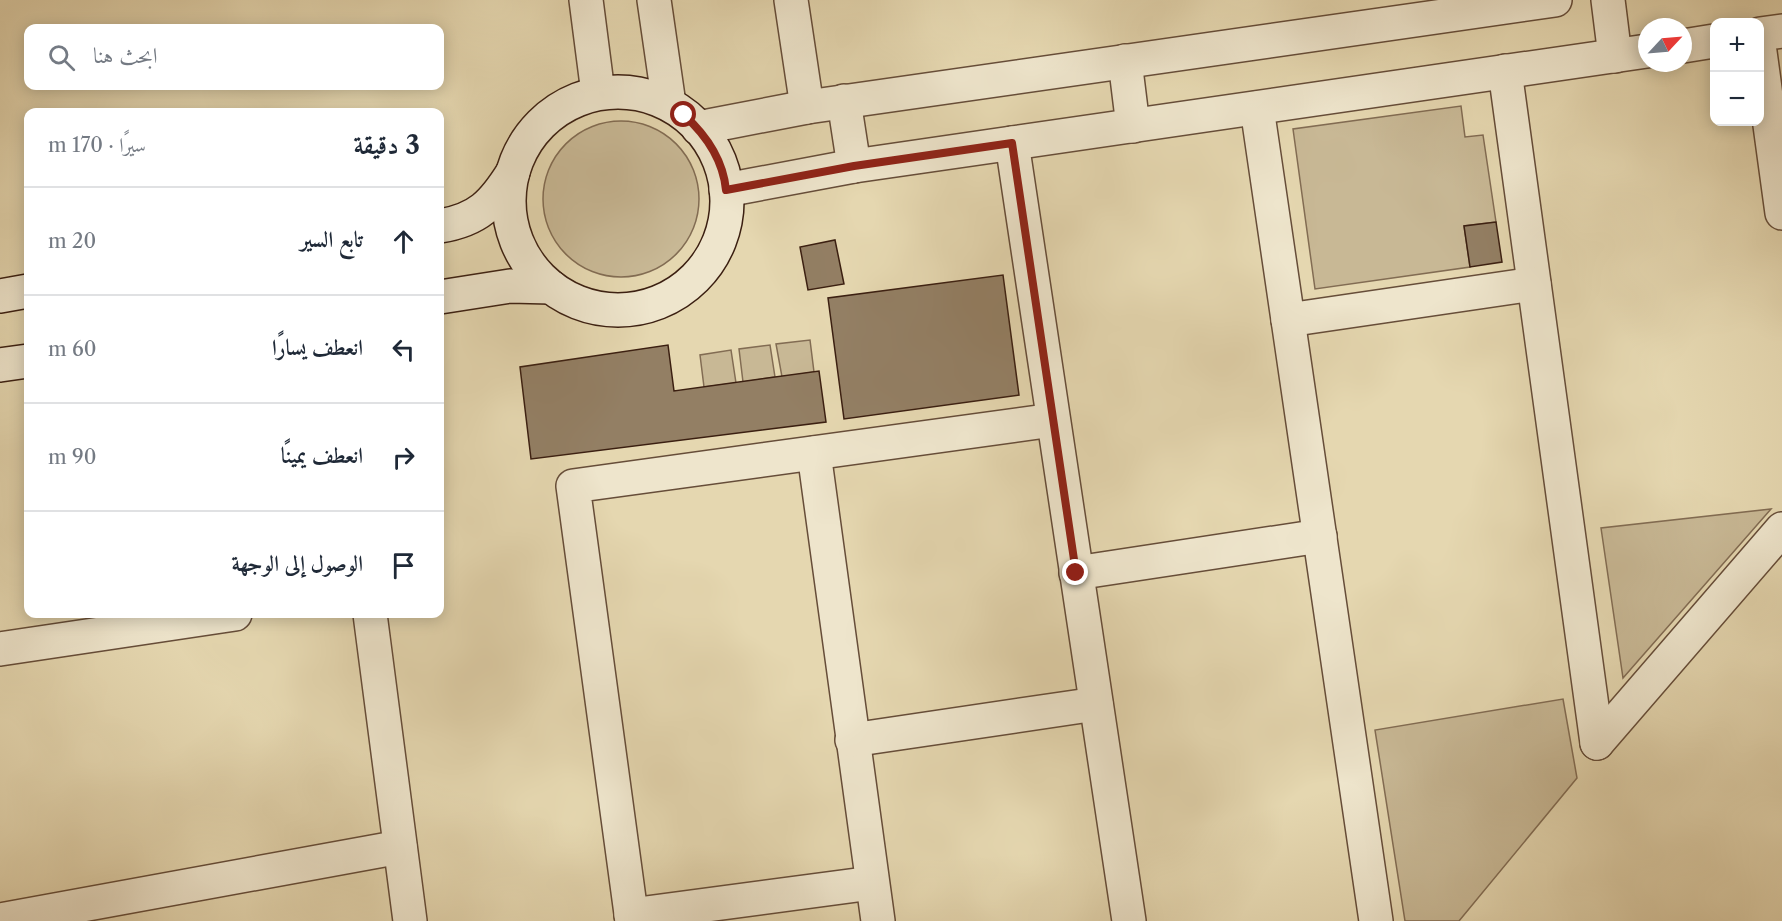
<!DOCTYPE html>
<html lang="ar">
<head>
<meta charset="utf-8">
<style>
	:root { --surface:#fff; --page:#f2f2f3; --text:#1f2937; --muted:#747a83; --line:#e0e1e3 }
	body { margin:0; font-family:"Libre Caslon Text",Amiri,serif; background:var(--page); color:var(--text); direction:rtl }
	.controls { position:absolute; right:18px; top:18px; display:grid; overflow:hidden; border-radius:12px; box-shadow:0 3px 15px #0003 }
	.controls button { width:54px; height:54px; display:grid; place-items:center; padding:0; border:0; border-bottom:2px solid var(--line); background:var(--surface); color:var(--text); font:30px sans-serif }
	.compass { position:absolute; left:1638px; top:18px; width:54px; height:54px; border-radius:50%; background:var(--surface); box-shadow:0 3px 15px #0003; rotate:64deg }
	.stop { position:absolute; width:18px; height:18px; margin:-14px; border:4px solid #8f2418; border-radius:50%; background:#fff }
	.stop.end { background:#8f2418; border-color:#fff; box-shadow:0 2px 6px #0008 }
	.list { margin:0; padding:0; list-style:none }
	h2 { display:flex; justify-content:space-between; align-items:center; height:78px; margin:0; padding:0 24px; font-size:26px }
	h2 small { font-size:20px; font-weight:400; color:var(--muted) }
	.list li { display:grid; grid-template-columns:39px 1fr auto; gap:18px; align-items:center; box-sizing:border-box; height:108px; padding:0 24px; border-top:2px solid var(--line) }
	.list b { display:block; font-size:22px; white-space:nowrap }
	.list em { font-size:20px; font-style:normal; color:var(--muted) }
	.icon { flex:none; width:33px; height:33px; fill:none; stroke:currentColor; stroke-width:2; stroke-linecap:round; stroke-linejoin:round }
	.map { position:relative; flex:none; width:1782px; height:921px; overflow:hidden; direction:ltr }
	.search { position:absolute; background:var(--surface); box-shadow:0 3px 15px #0003; left:24px; top:24px; width:420px; height:66px; display:flex; align-items:center; gap:15px; box-sizing:border-box; padding:0 21px; border-radius:12px; color:var(--muted); font-size:22px }
	.panel { position:absolute; background:var(--surface); box-shadow:0 3px 15px #0003; left:24px; top:108px; width:420px; height:510px; border-radius:12px; direction:rtl }
	.map>svg:first-child { display:block }
	.green { fill:#c8b895; stroke:#826c53; stroke-width:1.5 }
	.building { fill:#937f64; stroke:#3b1f11; stroke-width:1.5 }
	.lines { fill:none; stroke-linecap:round; stroke-linejoin:round }
	.minor-casing { stroke:#664d39; stroke-width:36 }
	.tertiary-casing { stroke:#664d39; stroke-width:36 }
	.secondary-casing { stroke:#3b1f11; stroke-width:36 }
	.minor { stroke:#eee5cc; stroke-width:33 }
	.tertiary { stroke:#eee5cc; stroke-width:33 }
	.secondary { stroke:#eee5cc; stroke-width:33 }
	.route { stroke:#8f2418; stroke-width:8 }
</style>
</head>
<body>
<div class="map">
<svg width="1782" height="921" viewBox="0 0 1782 921">
	<rect width="100%" height="100%" fill="#e5d7b0"/>
	<filter id="stains"><feTurbulence type="fractalNoise" baseFrequency=".00333" numOctaves="4"/><feColorMatrix values="0 0 0 0 .2 0 0 0 0 .09 0 0 0 0 .02 0 0 0 .5 -.17"/></filter>
	<radialGradient id="worn" r=".72"><stop offset=".6" stop-color="#630" stop-opacity="0"/><stop offset="1" stop-color="#630" stop-opacity=".3"/></radialGradient>
	<g class="green">
		<path d="M1461 106 1465 137 1483 135 1496 222 1464 226 1470 267 1315 289 1293 129Z"/>
		<circle cx="621" cy="199" r="78"/>
		<path d="M810 340 814 372 782 377 776 344Z"/>
		<path d="M770 345 775 377 743 382 739 349Z"/>
		<path d="M731 350 736 383 704 387 700 355Z"/>
		<path d="M1771 509 1623 678 1601 528Z"/>
		<path d="M1563 699 1577 778 1459 921H1405L1375 730Z"/>
	</g>
	<g class="building">
		<path d="M1496 222 1502 262 1470 267 1464 226Z"/>
		<path d="M835 240 844 284 808 290 800 247Z"/>
		<path d="M1003 275 1019 395 844 419 828 298Z"/>
		<path d="M668 345 674 391 819 371 826 422 531 459 520 367Z"/>
	</g>
	<g class="lines">
		<defs>
			<g id="minor">
				<path d="M791 0 807 107"/>
				<path d="M1608 0 1615 56"/>
				<path d="M1760 34 1782 31"/>
				<path d="M1683 46 1714 41"/>
				<path d="M1760 52 1782 213"/>
				<path d="M1125 61 1133 126"/>
				<path d="M1505 71 1597 743"/>
				<path d="M844 101 854 166"/>
				<path d="M1257 108 1376 921"/>
				<path d="M698 128 807 107 1555 0"/>
				<path d="M1012 143 1129 921"/>
				<path d="M726 190 854 166 1647 51"/>
				<path d="M1288 320 1534 284"/>
				<path d="M814 453 878 921"/>
				<path d="M1076 573 1320 536"/>
				<path d="M370 614 410 921"/>
				<path d="M0 649 235 614"/>
				<path d="M852 740 1096 704"/>
				<path d="M1597 743 1782 529"/>
				<path d="M631 915 872 883"/>
				<path d="M0 920 400 847"/>
				<path d="M632 921 573 486 1053 420"/>
			</g>
			<g id="tertiary">
				<path d="M586 0 598 93"/>
				<path d="M654 0 669 104"/>
			</g>
			<g id="secondary">
				<circle cx="618" cy="201" r="109"/>
				<path d="M440 226C478 220 493 204 513 172"/>
				<path d="M0 296 28 291"/>
				<path d="M440 297 510 286 551 287"/>
				<path d="M0 365 28 361"/>
			</g>
		</defs>
		<use href="#minor" class="minor-casing"/>
		<use href="#tertiary" class="tertiary-casing"/>
		<use href="#secondary" class="secondary-casing"/>
		<use href="#minor" class="minor"/>
		<use href="#tertiary" class="tertiary"/>
		<use href="#secondary" class="secondary"/>
	</g>
	<g class="lines">
		<path class="route" d="M684 115C706 135 723 159 726 190L854 166 1012 143 1076 573"/>
	</g>
	<rect width="100%" height="100%" filter="url(#stains)"/>
	<rect width="100%" height="100%" fill="url(#worn)"/>
</svg>
<div class="controls">
<button>+</button>
<button>−</button>
</div>
<svg class="compass" viewBox="-18 -18 36 36"><path d="M0-13l5 13h-10z" fill="#e53935"/><path d="M0 13l5-13h-10z" fill="#747a83"/></svg>
<div class="stop" style="left:684px;top:115px"></div>
<div class="stop end" style="left:1076px;top:573px"></div>
<div class="search"><svg class="icon" aria-label="search" viewBox="0 0 24 24"><circle cx="10" cy="10" r="6"/><path d="M15 15l6 6"/></svg>ابحث هنا</div>
<section class="panel">
<h2>3 دقيقة<small>سيرًا · 170 m</small></h2>
<ul class="list">
<li><svg class="icon" aria-label="ahead" viewBox="0 0 24 24"><path d="M12 20V5M6 11l6-6 6 6"/></svg><div><b>تابع السير</b></div><em>20 m</em></li>
<li><svg class="icon" aria-label="left" viewBox="0 0 24 24"><path d="M17 20v-9H6M10 6l-5 5 5 5"/></svg><div><b>انعطف يسارًا</b></div><em>60 m</em></li>
<li><svg class="icon" aria-label="right" viewBox="0 0 24 24"><path d="M7 20v-9h11M14 6l5 5-5 5"/></svg><div><b>انعطف يمينًا</b></div><em>90 m</em></li>
<li><svg class="icon" aria-label="arrive" viewBox="0 0 24 24"><path d="M6 21V4h12l-3 4 3 4H6"/></svg><div><b>الوصول إلى الوجهة</b></div></li>
</ul>
</section>
</div>
</body>
</html>
